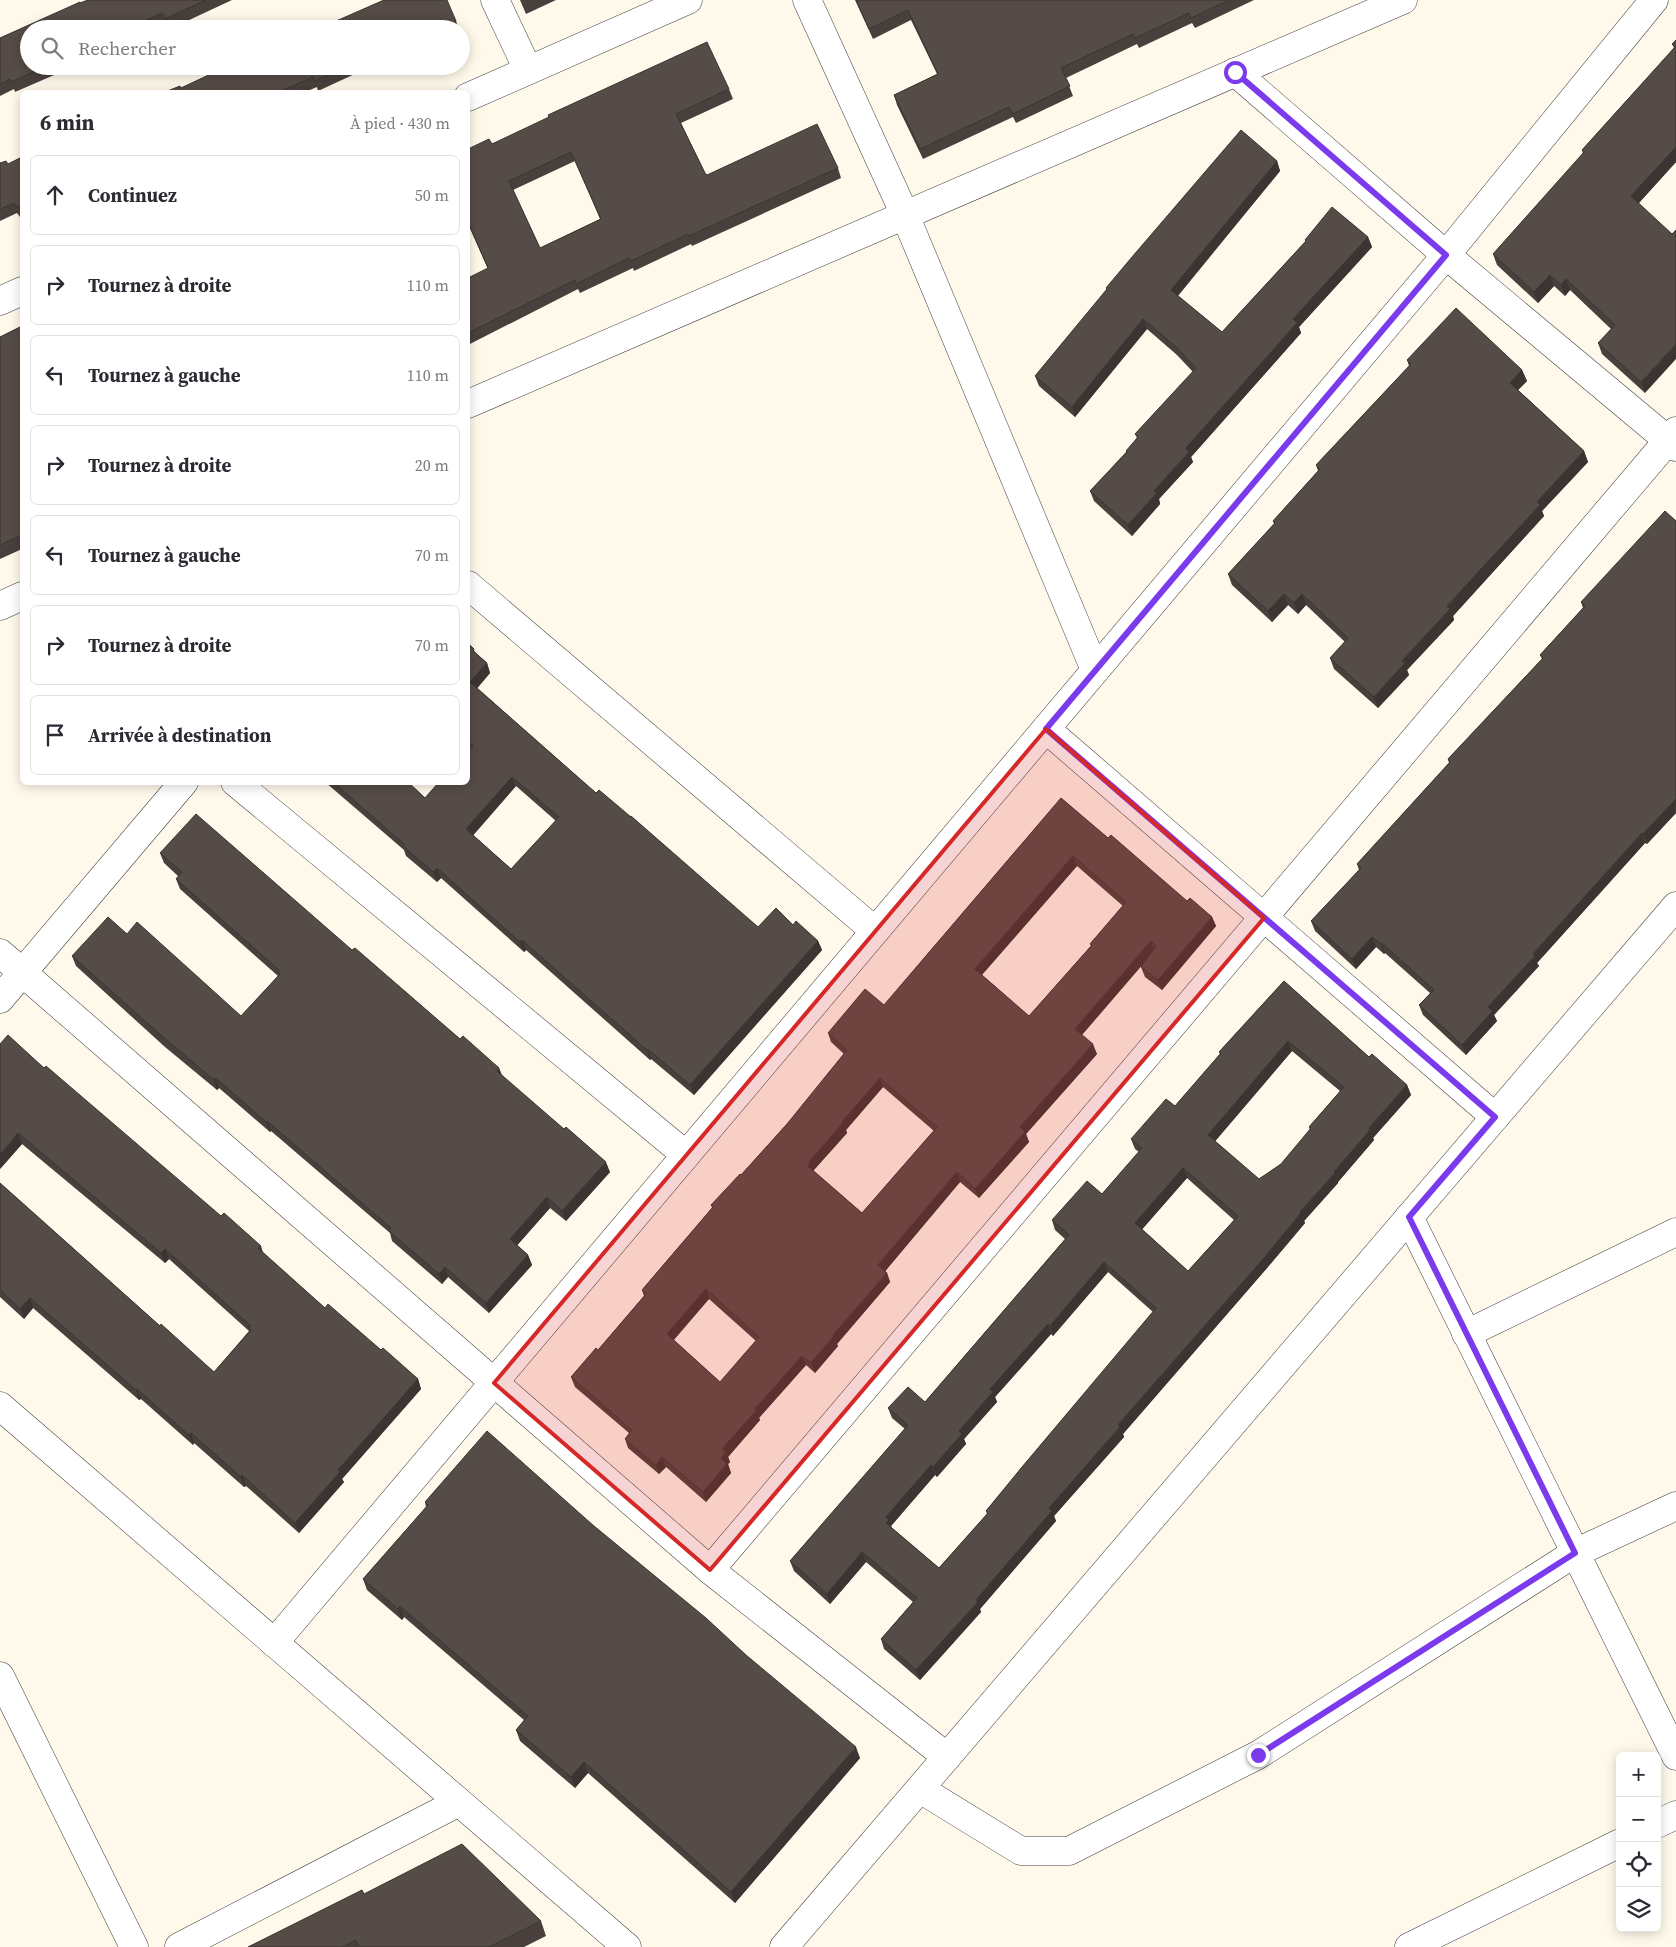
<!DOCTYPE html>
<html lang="fr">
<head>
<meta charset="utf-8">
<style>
	:root { --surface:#fff; --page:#f2f2f3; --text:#2b2b33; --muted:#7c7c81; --line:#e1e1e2 }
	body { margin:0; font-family:"Source Serif 4",serif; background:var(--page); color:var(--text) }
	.controls { position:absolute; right:15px; bottom:15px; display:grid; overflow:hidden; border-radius:8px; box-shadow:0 2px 12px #0003 }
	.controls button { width:45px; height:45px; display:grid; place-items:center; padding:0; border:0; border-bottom:1px solid var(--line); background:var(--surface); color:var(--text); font:25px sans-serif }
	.stop { position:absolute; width:15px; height:15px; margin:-11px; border:4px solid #7c3aed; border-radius:50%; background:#fff }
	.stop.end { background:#7c3aed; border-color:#fff; box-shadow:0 1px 5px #0008 }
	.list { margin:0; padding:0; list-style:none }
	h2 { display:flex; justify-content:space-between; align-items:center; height:65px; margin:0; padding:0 20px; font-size:21px }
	h2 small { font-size:16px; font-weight:400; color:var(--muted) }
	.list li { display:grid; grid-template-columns:32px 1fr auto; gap:15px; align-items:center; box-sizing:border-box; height:80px; margin:0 10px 10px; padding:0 10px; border:1px solid var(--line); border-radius:8px }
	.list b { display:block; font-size:19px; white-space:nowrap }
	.list em { font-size:16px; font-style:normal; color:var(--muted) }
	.icon { flex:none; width:28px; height:28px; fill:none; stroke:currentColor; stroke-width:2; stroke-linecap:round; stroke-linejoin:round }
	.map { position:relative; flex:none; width:1676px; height:1947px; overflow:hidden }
	.search { position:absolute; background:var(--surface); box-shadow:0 2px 12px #0003; left:20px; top:20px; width:450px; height:55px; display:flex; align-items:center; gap:12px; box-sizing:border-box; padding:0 18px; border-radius:28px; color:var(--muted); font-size:19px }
	.panel { position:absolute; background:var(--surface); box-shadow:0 2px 12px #0003; left:20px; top:90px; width:450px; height:695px; border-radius:8px }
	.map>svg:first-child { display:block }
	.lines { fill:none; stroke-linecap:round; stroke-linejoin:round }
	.minor-casing { stroke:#3f3f3f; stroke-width:29 }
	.tertiary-casing { stroke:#3f3f3f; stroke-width:29 }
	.minor { stroke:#fff; stroke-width:28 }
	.tertiary { stroke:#fff; stroke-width:28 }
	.wall { fill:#49403d; fill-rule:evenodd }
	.shaded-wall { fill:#3c3432 }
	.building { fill:#554b47; stroke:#3c3432; fill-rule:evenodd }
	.route { stroke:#7c3aed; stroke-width:6 }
	.marked { fill:#d62828; fill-opacity:0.2; stroke:#d62828; stroke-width:4; stroke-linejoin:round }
</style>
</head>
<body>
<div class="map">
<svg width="1676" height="1947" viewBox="0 0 1676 1947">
	<rect width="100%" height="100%" fill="#fff9eb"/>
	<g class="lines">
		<defs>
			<g id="minor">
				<path d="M495 0 528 70"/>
				<path d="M807 0 905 215 1095 670"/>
				<path d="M1235 72 1446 255 1676 447"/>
				<path d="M468 97 688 0"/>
				<path d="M0 301 22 291"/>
				<path d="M468 404 1403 0"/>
				<path d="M468 585 875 931"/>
				<path d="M0 606 22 596"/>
				<path d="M1046 729 1495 1117"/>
				<path d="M235 782 686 1155"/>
				<path d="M0 953 710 1570 947 1757"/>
				<path d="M0 999 184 782"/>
				<path d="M1409 1217 1676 1756"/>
				<path d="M1466 1334 1676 1232"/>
				<path d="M710 1570 1676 431"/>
				<path d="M274 1643 1446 255 1654 0"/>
				<path d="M0 1676 134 1947"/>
				<path d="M920 1789 1021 1851H1069L1258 1755 1575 1553 1676 1506"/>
				<path d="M1657 1824 1676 1815"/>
				<path d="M179 1947 459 1802"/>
				<path d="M784 1947 1676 906"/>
				<path d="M1409 1947 1620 1843"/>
			</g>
			<path id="tertiary" d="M0 1406 627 1947"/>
		</defs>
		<use href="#minor" class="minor-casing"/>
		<use href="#tertiary" class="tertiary-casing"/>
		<use href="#minor" class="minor"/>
		<use href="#tertiary" class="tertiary"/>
	</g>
	<g class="wall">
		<path d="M88 0H232L170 29H168L166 23 153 29H29V66H75L15 92 14 89 0 96V38Z"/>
		<path d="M520 0H556L526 14Z"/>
		<path d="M855 0H1254L1195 28 1192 23 1139 48 1137 44 1066 78 1073 96 1016 123 1013 117 923 159 897 105 894 95 937 74 911 20 873 39Z"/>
		<path d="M456 21 459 29H318Z"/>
		<path d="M1676 40V162L1639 203 1645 393 1602 354 1598 343 1611 329 1570 290 1565 296 1554 286 1538 303 1497 265 1493 254 1583 154 1582 150 1674 48 1672 44Z"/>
		<path d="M228 66H384L372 72 370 67 318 91 317 87 305 92H165L181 88Z"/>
		<path d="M729 89 733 99 681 123 705 173 707 175 838 168 841 178 692 246 691 244 634 271 633 268 580 293 578 289 468 345V278L488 269 468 224V149ZM575 161 600 219 540 248 513 190Z"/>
		<path d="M22 157V216L20 217 17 213 0 221V163L8 164Z"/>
		<path d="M1277 161 1280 171 1178 296 1222 332 1305 242V240L1368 237 1372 247 1299 327 1301 333 1191 457 1193 462 1159 499 1160 504 1132 536 1094 501 1090 491 1126 452V451L1137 438 1135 434 1193 372 1177 355 1147 329 1075 417 1039 386 1035 376 1107 290 1106 288Z"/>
		<path d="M22 326V549L0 559V337Z"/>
		<path d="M1407 360 1522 370 1527 381 1518 390 1584 451 1588 462 1542 511 1544 516 1453 616 1454 620 1407 670 1409 675 1378 708 1334 669 1330 658 1345 642 1306 605 1298 614 1288 605 1272 622 1232 585 1228 574 1274 524 1273 521 1318 471 1316 465 1409 366Z"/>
		<path d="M1676 521V813L1647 844 1645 843 1537 963 1539 966 1494 1015 1497 1021 1466 1055 1423 1015 1419 1005 1430 993 1385 953 1384 954 1376 947 1356 969 1315 931 1311 921 1359 870 1357 864 1449 763 1448 759 1542 659 1540 655 1583 608 1581 602Z"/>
		<path d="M468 643 476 653 487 663 490 673 477 688 596 793 758 927 793 925 818 941 822 950 694 1095 651 1059 650 1060 526 950 524 952 441 878 437 882 406 856 404 850 325 782H408L425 798 469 749 468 748ZM516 786 556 821 511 869 473 835Z"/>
		<path d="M1061 798 1108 838 1187 901 1212 917 1216 926 1162 990 1145 977 1141 967 1144 963 1082 1035 1097 1054 1026 1134 1029 1142 979 1198 960 1182 885 1271 887 1273 890 1282 837 1344 838 1346 815 1373 806 1365 759 1418 760 1420 728 1457 730 1462 728 1464 731 1473 706 1502 666 1467 659 1474 628 1448 625 1439 629 1433 575 1387 571 1377 598 1350 644 1296 642 1290 712 1208 711 1205 741 1175 787 1124 844 1054 831 1042 828 1033 884 1005ZM1077 866 1123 906 1090 944 1091 946 1029 1016 982 975ZM883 1087 934 1131 862 1213 813 1171 847 1133 846 1130ZM709 1299 756 1341 720 1382 674 1340Z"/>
		<path d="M160 853 352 950 460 1039 499 1068 502 1076 610 1172 566 1221 550 1208 517 1245 528 1255 532 1265 489 1313 448 1277 442 1284 392 1241 390 1233 271 1131 270 1132 219 1088 217 1090 165 1047 76 966 72 956 127 934 241 1016 278 976 180 889 176 879 178 876 164 863Z"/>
		<path d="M1284 981 1369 1057 1407 1085 1411 1095 1373 1138 1374 1140 1338 1182V1183L1304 1221 1305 1223 1267 1268 1123 1434 1124 1437 1054 1516 1056 1521 980 1609 981 1612 920 1680 884 1649 881 1639 913 1602 866 1562 830 1604 794 1571 790 1561 905 1429 892 1418 888 1408 925 1402 1065 1239 1055 1230 1052 1220 1102 1194 1139 1152 1135 1149 1131 1139 1175 1106 1220 1054 1219 1052ZM1292 1051 1340 1091 1309 1127 1310 1130 1281 1164 1259 1179 1215 1141ZM1187 1178 1234 1220 1188 1271 1142 1229ZM1108 1272 1153 1312 986 1511 987 1514 939 1568 892 1528 891 1526 935 1475 937 1477 966 1444 964 1439 997 1402 995 1397 1051 1334 1053 1336Z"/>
		<path d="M44 1068 263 1253 325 1308 381 1350 418 1379 421 1389 342 1479 344 1482 299 1533 246 1486 244 1487 194 1443 193 1445 141 1399 139 1400 33 1308 24 1319 0 1297V1183L160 1326 214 1372 249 1331 169 1259 165 1263 22 1144 0 1169Z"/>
		<path d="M425 1502 594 1526 860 1758 735 1903 588 1773 575 1788 520 1741 516 1730 524 1720 404 1617 402 1620 367 1590 363 1579 426 1507Z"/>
		<path d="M364 1894 541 1921 546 1936 524 1947H248Z"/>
	</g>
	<g class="shaded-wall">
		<path d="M1676 147V162L1635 207 1631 196Z"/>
		<path d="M1277 161 1280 171 1174 300 1171 290Z"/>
		<path d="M1368 237 1372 247 1299 327 1301 333 1191 457 1193 462 1159 499 1160 504 1132 536 1128 525 1186 448 1293 319Z"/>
		<path d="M1550 275 1554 286 1538 303 1534 292Z"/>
		<path d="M1566 279 1570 290 1565 296 1561 285Z"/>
		<path d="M1143 319 1147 329 1075 417 1072 407Z"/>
		<path d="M1676 344V359L1645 393 1641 382Z"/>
		<path d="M1522 370 1527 381 1514 394 1510 383Z"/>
		<path d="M1584 451 1588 462 1542 511 1544 516 1453 616 1454 620 1407 670 1409 675 1378 708 1374 697 1402 661 1537 502Z"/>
		<path d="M1284 594 1288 605 1272 622 1268 611Z"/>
		<path d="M1302 594 1306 605 1298 614 1294 603Z"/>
		<path d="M487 663 490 673 474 692 470 682Z"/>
		<path d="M512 777 516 786 470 839 466 829Z"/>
		<path d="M1676 799V813L1647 844 1643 834Z"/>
		<path d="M1642 833 1645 843 1537 963 1539 966 1494 1015 1497 1021 1466 1055 1462 1045 1488 1007 1533 954Z"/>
		<path d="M1073 856 1077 866 978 979 975 969Z"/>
		<path d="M437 868 441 878 437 882 433 872Z"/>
		<path d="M1212 917 1216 926 1162 990 1158 980Z"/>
		<path d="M1372 937 1376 947 1356 969 1352 959Z"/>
		<path d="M522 940 526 950 524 952 520 942Z"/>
		<path d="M818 941 822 950 694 1095 690 1085Z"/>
		<path d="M1151 941 1154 951 1079 1038 1075 1029Z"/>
		<path d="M1382 943 1385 953 1384 954 1381 944Z"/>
		<path d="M1288 1041 1292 1051 1212 1145 1208 1135Z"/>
		<path d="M1093 1044 1097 1054 1026 1134 1029 1142 979 1198 975 1189 1020 1127Z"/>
		<path d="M648 1049 651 1059 650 1060 647 1050Z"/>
		<path d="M499 1068 503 1078 497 1071Z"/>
		<path d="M216 1078 219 1088 217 1090 214 1080Z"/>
		<path d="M880 1078 883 1087 846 1130 847 1133 813 1171 808 1166 809 1162 842 1122Z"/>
		<path d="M1407 1085 1411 1095 1373 1138 1374 1140 1338 1182V1183L1304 1221 1305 1223 1267 1268 1123 1434 1124 1437 1054 1516 1056 1521 980 1609 981 1612 920 1680 916 1670 976 1600 1049 1508 1118 1425 1334 1172 1369 1128Z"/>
		<path d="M267 1121 271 1131 270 1132 266 1122Z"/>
		<path d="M18 1133 22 1144 0 1169V1154Z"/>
		<path d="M606 1162 610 1172 566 1221 562 1211Z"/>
		<path d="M1183 1168 1187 1178 1139 1233 1135 1223Z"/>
		<path d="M957 1172 960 1182 882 1275 878 1265Z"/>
		<path d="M547 1197 550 1208 514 1249 510 1239Z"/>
		<path d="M261 1246 264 1256 258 1248Z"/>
		<path d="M165 1249 169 1259 165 1263 161 1253Z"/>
		<path d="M528 1255 532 1265 489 1313 486 1303Z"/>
		<path d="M1104 1262 1108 1272 1053 1336 1050 1326Z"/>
		<path d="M445 1267 448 1277 442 1284 439 1274Z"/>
		<path d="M887 1273 890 1282 837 1344 838 1346 815 1373 811 1363 833 1335Z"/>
		<path d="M706 1289 709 1299 670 1343 667 1334Z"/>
		<path d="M30 1298 33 1308 24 1319 20 1309Z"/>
		<path d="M1048 1324 1051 1334 995 1397 997 1402 964 1439 966 1444 937 1477 933 1467 959 1431 990 1389Z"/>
		<path d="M802 1356 806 1365 759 1418 760 1420 728 1457 730 1462 728 1464 731 1473 706 1502 703 1492 721 1458 722 1449 755 1409Z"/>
		<path d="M418 1379 421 1389 342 1479 344 1482 299 1533 295 1523 338 1470Z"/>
		<path d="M137 1389 141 1399 139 1400 136 1390Z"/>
		<path d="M191 1433 194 1443 193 1445 189 1435Z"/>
		<path d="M662 1457 666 1467 659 1474 656 1465Z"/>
		<path d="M931 1465 935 1475 891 1526 893 1530 886 1523V1517Z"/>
		<path d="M242 1475 246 1486 244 1487 241 1477Z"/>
		<path d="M862 1552 866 1562 830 1604 827 1594Z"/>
		<path d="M400 1606 404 1617 402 1620 398 1609Z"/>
		<path d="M856 1747 860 1758 735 1903 731 1892Z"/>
		<path d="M584 1762 588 1773 575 1788 571 1777Z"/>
	</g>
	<g class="building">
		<path d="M88 0H206L165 19 162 13 127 29H29V66H47L11 82 10 79 0 84V38L80 2V3Z"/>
		<path d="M384 0H447L456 21 440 29H318Z"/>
		<path d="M856 0H1229L1191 18 1189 13 1135 38 1133 34 1061 68 1070 86 1013 114 1009 107 920 149 894 95 938 74 908 10 869 29Z"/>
		<path d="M1676 40V147L1631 196 1672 234 1676 230V344L1641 382 1598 343 1615 325 1566 279 1561 285 1550 275 1534 292 1493 254 1584 152 1582 150 1675 47 1672 44Z"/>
		<path d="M707 42 729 89 676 114 705 173 707 175 817 124 838 168 689 236 688 234 631 261 629 258 576 284 575 280 468 333V278L488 268 468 222V149L489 139 492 144 549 117 548 115ZM571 152 601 219 540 248 509 181Z"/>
		<path d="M228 66H347L315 81 313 77 279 92H165L180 86 181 88Z"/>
		<path d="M1241 130 1277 161 1171 290 1222 332 1306 241 1305 240 1332 207 1368 237 1293 319 1297 323 1186 448 1189 452 1154 491 1157 493 1128 525 1090 491 1127 452 1126 451 1138 437 1135 434 1196 368 1174 345 1143 319 1072 407 1035 376 1107 289 1106 288 1132 257Z"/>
		<path d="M22 157V204L16 207 14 203 0 209V163L6 161 8 164Z"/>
		<path d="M1456 308 1522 370 1510 383 1584 451 1537 502 1540 505 1447 606 1450 609 1402 661 1405 663 1374 697 1330 658 1348 638 1302 594 1294 603 1284 594 1268 611 1228 574 1275 523 1273 521 1320 469 1316 465 1411 364 1407 360Z"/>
		<path d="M22 326V535L0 545V337Z"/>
		<path d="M1665 511 1676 521V799L1643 834 1642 833 1533 954 1535 956 1488 1007 1493 1011 1462 1045 1419 1005 1434 990 1382 943 1381 944 1372 937 1352 959 1311 921 1361 868 1357 864 1450 762 1448 759 1543 658 1540 655 1585 606 1581 602Z"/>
		<path d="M468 643 474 649 473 651 487 663 470 682 596 793 599 790 631 817V816L758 927 776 908 793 925 796 921 818 941 690 1085 648 1049 647 1050 522 940 520 942 437 868 433 872 403 846 404 844 333 782H408L425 798 439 782H468V751L473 746 468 741ZM512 777 559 817 511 869 466 829Z"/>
		<path d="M1061 798 1108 838 1111 835 1187 901 1190 898 1212 917 1158 980 1141 967 1156 946 1151 941 1075 1029 1093 1044 1020 1127 1025 1132 975 1189 957 1172 878 1265 887 1273 833 1335 834 1336 811 1363 802 1356 755 1409 756 1411 722 1449 726 1452 721 1458 727 1464 703 1492 662 1457 656 1465 625 1439 632 1430 571 1377 596 1348 598 1350 646 1294 642 1290 713 1207 711 1205 740 1174 741 1175 787 1124 847 1050 828 1033 865 989 884 1005ZM1073 856 1126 902 1090 944 1092 945 1029 1016 975 969ZM880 1078 937 1127 862 1213 808 1166 810 1163 809 1162 843 1123 842 1122ZM706 1289 759 1337 720 1382 667 1334Z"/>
		<path d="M196 814 352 950 355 948 460 1039 463 1036 499 1068 497 1071 564 1129 566 1127 606 1162 562 1211 547 1197 510 1239 528 1255 486 1303 445 1267 439 1274 389 1231 391 1228 267 1121 266 1122 216 1078 214 1080 162 1036 72 956 108 917 127 934 137 922 241 1016 280 974 278 971 279 970 176 879 182 872 160 853Z"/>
		<path d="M1284 981 1369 1057 1372 1054 1407 1085 1369 1128 1370 1130 1334 1172 1335 1173 1300 1212 1301 1213 1264 1258 1118 1425 1120 1427 1049 1508 1052 1511 976 1600 978 1602 916 1670 881 1639 917 1598 862 1552 827 1594 790 1561 908 1425 888 1408 908 1387 925 1402 1069 1235 1052 1220 1087 1181 1102 1194 1142 1148 1131 1139 1166 1099 1175 1106 1221 1053 1219 1052ZM1288 1041 1344 1087 1309 1127 1311 1128 1281 1164 1259 1179 1208 1135ZM1183 1168 1238 1216 1188 1271 1135 1223ZM1104 1262 1156 1308 1022 1467 986 1511 988 1513 939 1568 886 1523 889 1520 886 1517 931 1465 933 1467 962 1434 959 1431 993 1392 990 1389 1048 1324 1050 1326Z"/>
		<path d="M8 1035 44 1068 46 1066 221 1216 224 1213 261 1246 258 1248 325 1308 328 1304 381 1350 383 1348 418 1379 338 1470 340 1472 295 1523 242 1475 241 1477 191 1433 189 1435 137 1389 136 1390 30 1298 20 1309 0 1290V1183L160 1326 161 1324 214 1372 251 1330 249 1328 251 1326 165 1249 161 1253 18 1133 0 1154V1044Z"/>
		<path d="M487 1431 594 1526 706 1618 746 1655 856 1747 731 1892 584 1762 571 1777 516 1730 528 1716 400 1606 398 1609 363 1579 428 1505 425 1502Z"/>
		<path d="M462 1844 541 1921 489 1947H359L356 1940 343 1947H248L362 1890 364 1894Z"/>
	</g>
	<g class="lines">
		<path class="route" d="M1235 72 1446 255 1046 729 1495 1117 1409 1217 1575 1553 1258 1755"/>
	</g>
	<path class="marked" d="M1046 729 1264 918 710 1570 494 1383Z"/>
</svg>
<div class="controls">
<button>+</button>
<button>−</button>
<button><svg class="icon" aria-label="locate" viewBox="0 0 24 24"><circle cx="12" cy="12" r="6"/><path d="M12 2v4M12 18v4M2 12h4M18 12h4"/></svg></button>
<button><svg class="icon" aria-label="layers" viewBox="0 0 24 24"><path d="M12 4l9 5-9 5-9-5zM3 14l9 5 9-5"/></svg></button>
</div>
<div class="stop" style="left:1235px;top:72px"></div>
<div class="stop end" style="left:1258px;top:1755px"></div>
<div class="search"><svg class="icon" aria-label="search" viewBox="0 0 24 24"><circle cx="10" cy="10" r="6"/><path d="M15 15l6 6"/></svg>Rechercher</div>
<section class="panel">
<h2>6 min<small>À pied · 430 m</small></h2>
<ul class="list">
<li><svg class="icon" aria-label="ahead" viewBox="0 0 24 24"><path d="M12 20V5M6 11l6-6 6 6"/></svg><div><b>Continuez</b></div><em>50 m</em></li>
<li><svg class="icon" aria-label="right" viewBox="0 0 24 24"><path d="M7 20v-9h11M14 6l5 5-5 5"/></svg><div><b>Tournez à droite</b></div><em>110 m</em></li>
<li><svg class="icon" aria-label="left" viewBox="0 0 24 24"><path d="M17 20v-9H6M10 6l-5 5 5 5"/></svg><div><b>Tournez à gauche</b></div><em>110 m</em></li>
<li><svg class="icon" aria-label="right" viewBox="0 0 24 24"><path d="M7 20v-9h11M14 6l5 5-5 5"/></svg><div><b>Tournez à droite</b></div><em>20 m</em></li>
<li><svg class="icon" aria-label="left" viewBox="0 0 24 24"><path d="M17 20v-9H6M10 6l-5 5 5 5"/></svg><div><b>Tournez à gauche</b></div><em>70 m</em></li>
<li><svg class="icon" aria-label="right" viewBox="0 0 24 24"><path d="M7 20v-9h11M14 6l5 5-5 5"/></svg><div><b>Tournez à droite</b></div><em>70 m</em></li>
<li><svg class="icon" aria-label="arrive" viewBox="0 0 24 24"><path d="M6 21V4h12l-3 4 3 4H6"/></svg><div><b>Arrivée à destination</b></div></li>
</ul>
</section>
</div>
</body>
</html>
